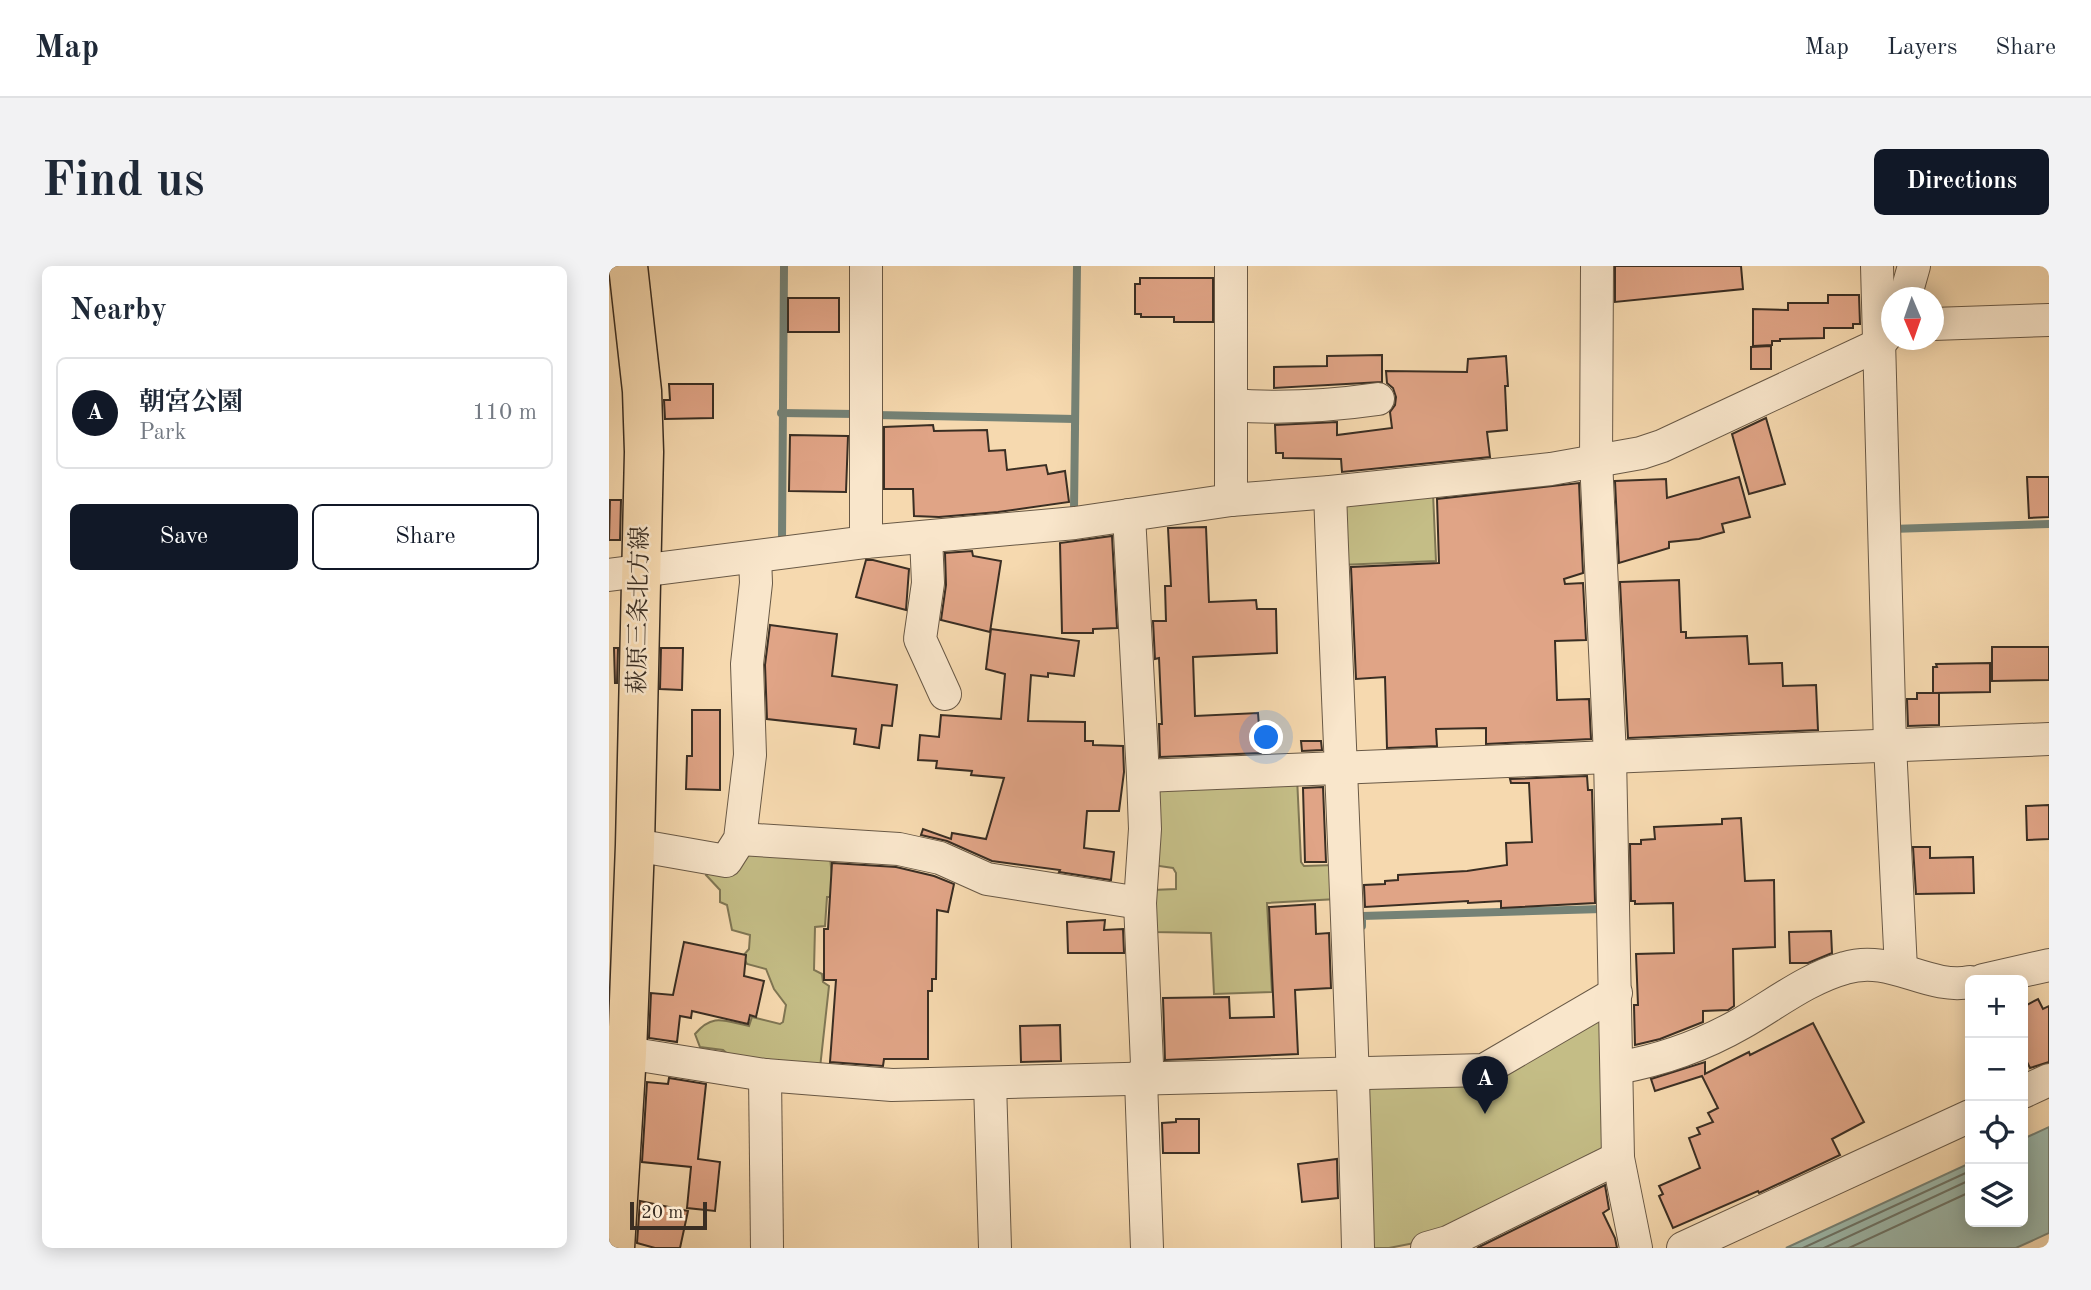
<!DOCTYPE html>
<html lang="en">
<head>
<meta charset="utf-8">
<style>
	:root { --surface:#fff; --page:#f2f2f3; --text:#1f2937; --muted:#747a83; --line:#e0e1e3; --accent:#111827 }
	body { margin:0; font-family:"Old Standard TT","Noto Serif JP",serif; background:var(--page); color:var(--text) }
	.controls { position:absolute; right:21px; bottom:21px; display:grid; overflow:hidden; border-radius:10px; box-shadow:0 4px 18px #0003 }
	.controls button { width:63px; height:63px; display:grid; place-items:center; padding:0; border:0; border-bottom:2px solid var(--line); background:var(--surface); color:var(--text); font:35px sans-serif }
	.compass { position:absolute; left:1272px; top:21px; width:63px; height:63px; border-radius:50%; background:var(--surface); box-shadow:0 4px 18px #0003; rotate:178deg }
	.scale { position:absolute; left:21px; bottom:18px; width:77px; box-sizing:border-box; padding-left:7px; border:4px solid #3a2e23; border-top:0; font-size:19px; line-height:24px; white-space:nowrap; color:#3a2e23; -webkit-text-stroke:5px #f9e6cb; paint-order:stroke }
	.you { position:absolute; left:658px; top:472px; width:24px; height:24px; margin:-18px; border:5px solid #fff; border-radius:50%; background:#1a73e8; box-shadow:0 0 0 10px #1a73e833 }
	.badge { display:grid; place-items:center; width:46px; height:46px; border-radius:50%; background:var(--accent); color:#fff; font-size:23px; font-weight:700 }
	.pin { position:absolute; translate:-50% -58px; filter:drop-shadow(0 2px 4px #0008) }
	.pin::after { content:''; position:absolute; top:37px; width:24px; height:21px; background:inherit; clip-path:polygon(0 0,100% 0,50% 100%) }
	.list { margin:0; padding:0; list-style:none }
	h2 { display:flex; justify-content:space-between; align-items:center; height:91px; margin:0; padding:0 28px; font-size:30px }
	h2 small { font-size:23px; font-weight:400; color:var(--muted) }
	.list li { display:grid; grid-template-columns:46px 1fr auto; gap:21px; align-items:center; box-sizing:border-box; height:112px; margin:0 14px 14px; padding:0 14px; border:2px solid var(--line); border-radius:10px }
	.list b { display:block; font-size:26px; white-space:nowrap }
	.list p { margin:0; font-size:23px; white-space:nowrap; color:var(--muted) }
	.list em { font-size:23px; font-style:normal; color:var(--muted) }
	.actions { display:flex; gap:14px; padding:21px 28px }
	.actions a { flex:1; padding:16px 0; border:2px solid var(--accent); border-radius:10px; text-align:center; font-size:24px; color:var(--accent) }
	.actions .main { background:var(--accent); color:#fff }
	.icon { flex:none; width:38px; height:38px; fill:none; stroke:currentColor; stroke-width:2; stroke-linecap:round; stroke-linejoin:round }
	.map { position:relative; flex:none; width:1440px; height:982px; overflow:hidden; border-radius:10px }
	header { display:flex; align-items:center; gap:42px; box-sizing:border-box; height:98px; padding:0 35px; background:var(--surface); border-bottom:2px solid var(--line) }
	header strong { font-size:33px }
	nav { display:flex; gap:38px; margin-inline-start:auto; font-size:24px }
	.intro { display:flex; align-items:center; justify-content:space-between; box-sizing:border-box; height:168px; padding:0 42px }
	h1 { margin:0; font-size:49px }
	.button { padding:18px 32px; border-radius:10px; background:var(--accent); color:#fff; font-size:24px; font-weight:700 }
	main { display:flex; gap:42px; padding:0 42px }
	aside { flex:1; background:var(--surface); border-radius:10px; box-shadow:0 4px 18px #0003 }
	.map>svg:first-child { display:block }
	.green { fill:#c4bd86; stroke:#7f7654; stroke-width:2 }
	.water { fill:#9dbaad; stroke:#758276; stroke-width:2 }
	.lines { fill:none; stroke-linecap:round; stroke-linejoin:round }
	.shore { stroke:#6c7468; stroke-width:2 }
	.stream { stroke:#758276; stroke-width:8 }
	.building { fill:#e0a486; stroke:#3a2e23; stroke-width:2 }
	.minor-casing { stroke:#695946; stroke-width:34 }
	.major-casing { stroke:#3a2e23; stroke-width:41 }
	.minor { stroke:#f9e6cb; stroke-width:32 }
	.major { stroke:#f6d9af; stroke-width:38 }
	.labels { text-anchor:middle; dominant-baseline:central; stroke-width:5; stroke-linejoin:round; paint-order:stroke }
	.street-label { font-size:24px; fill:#3a2e23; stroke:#f9e6cb }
</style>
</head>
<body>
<header>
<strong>Map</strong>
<nav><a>Map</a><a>Layers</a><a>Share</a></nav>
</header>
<div class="intro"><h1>Find us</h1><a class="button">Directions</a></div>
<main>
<aside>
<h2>Nearby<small></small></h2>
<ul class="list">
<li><span class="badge">A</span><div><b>朝宮公園</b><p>Park</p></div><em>110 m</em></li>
</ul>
<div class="actions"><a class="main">Save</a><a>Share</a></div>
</aside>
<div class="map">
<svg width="1440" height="982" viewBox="0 0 1440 982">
	<rect width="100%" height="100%" fill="#f6d9af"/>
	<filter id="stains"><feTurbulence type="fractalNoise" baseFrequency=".00286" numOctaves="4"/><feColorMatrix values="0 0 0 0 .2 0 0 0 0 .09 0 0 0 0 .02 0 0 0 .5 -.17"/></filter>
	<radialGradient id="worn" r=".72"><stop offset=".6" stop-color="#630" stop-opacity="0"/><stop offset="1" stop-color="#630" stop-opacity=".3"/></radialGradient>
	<g class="green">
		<path d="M824 227 827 295 731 299 737 238Z"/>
		<path d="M688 511 692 596 695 600 726 599 728 633 658 637 663 726 605 728 602 667 544 666 543 624 567 623V607L564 602 543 599 544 523Z"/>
		<path d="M136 579 221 591 225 631H218L216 660 206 661 205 704 213 708 214 716 220 720 211 802 127 795 114 784 91 781 86 768C104 747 115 755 140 760L143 751 171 758 174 756 177 739 165 723 157 703 138 698 134 690 140 683 141 669 123 664 118 639 111 636V624L97 609 103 599Z"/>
		<path d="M1001 737 1003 887 836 971 780 982H760L748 810 879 808Z"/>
	</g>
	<path class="water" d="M1440 861V967L1407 982H1177L1361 897V956H1414V873Z"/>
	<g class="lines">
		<g class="shore">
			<path d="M1194 982 1361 905"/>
			<path d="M1215 982 1361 914"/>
			<path d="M1240 982 1361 926"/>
		</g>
		<g class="stream">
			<path d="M172 147 247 148"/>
			<path d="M266 149 466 153"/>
			<path d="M465 243 468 0"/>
			<path d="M1282 263 1440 258"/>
			<path d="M173 274 175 0"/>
			<path d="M753 660V650L993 643"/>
		</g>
	</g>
	<g class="building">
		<path d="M1006 0H1132L1134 23 1006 36Z"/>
		<path d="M531 12H604V56H565V51H532V48H526V18H531Z"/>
		<path d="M1219 29H1250L1251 58H1244V62H1215V72L1171 73V75H1163V79L1144 80V43L1179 44V37H1219Z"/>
		<rect x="179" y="32" width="51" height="34"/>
		<path d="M1162 80V103H1142V81Z"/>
		<path d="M773 89V116L665 122V101L718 100V90Z"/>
		<path d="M897 90 899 120H896L898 164 878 166 881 191 733 206 732 193 674 192V187H667L666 159 728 156V169L783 162 781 146 786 139 787 131 784 122 778 117 777 105 858 106 859 93Z"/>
		<path d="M60 118H104V152L56 153 55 134H61Z"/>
		<path d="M1157 152 1176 218 1140 228 1123 168Z"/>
		<path d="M324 159 325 165 378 164 380 185 396 184 398 204 437 199 439 208 456 205 460 236 389 246 330 251 305 250 304 223H275V161Z"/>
		<path d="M181 169 239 170 237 226 180 225Z"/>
		<path d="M1130 211 1141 251 1113 258 1115 266 1090 273 1060 276V282L1010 297 1006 215 1057 213 1058 232Z"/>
		<path d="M1418 211H1440V251L1420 252Z"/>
		<path d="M970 217 974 307 955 313 956 318 974 317 977 374 946 375 948 434 980 433 982 473 877 478V462L827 463 828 480 778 482 776 411 747 413 742 301 830 297 828 233Z"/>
		<path d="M1 234H12L11 274H0Z"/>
		<path d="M597 261 600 336 647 334 648 343H667L668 387 584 391 586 450 649 447 652 487 551 491 550 458H553L550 392 546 393 544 355H557L556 320H562L559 262Z"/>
		<path d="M503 270 508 362 484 363V367H453L451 277Z"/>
		<path d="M363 285 364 290 392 295 381 366 332 354 337 319 336 287Z"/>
		<path d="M257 294H264L300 303 297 344 247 331Z"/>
		<path d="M1070 314 1072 366H1077V372L1138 370 1140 398 1173 397 1174 420 1207 419 1209 464 1019 472 1011 316Z"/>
		<path d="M161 359 228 368 223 410 288 419 283 460 273 459 270 482 245 478 247 463 158 453 156 399Z"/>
		<path d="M382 363 470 375 465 410 439 407V411L422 409 419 455 476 456V475H484V479L514 480 515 506 510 545H478L475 582 505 586 502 614 450 606 451 604 383 595 338 575 312 569 314 563 342 573 343 567 377 573 395 512 362 509 363 505 327 502 328 495 309 494 311 469 330 471 332 449 392 453 396 408 377 403Z"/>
		<path d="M1383 381H1440V414L1383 415Z"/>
		<path d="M5 382H9L8 417H6Z"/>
		<path d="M52 382H74L73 424 51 423Z"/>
		<path d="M1381 397V426L1324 427V401H1328L1327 398Z"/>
		<path d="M1308 427H1330V459L1299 460 1298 433H1308Z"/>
		<path d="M83 444H111V524L77 523 78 490H83Z"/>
		<path d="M692 475H712L713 484 693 485Z"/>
		<path d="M978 510 979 524H983L986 637 892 642V635L859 637V635L756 641 755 619 776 618V615L789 614V609L858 605 898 599 897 577 923 576 920 517H902L901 513Z"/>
		<path d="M714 521 717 596H696L694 522Z"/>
		<path d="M1440 539V573L1418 574 1417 540Z"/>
		<path d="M1132 552 1136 615 1165 614 1166 681 1124 683 1125 740 1119 744 1094 745V756L1051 773 1026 779 1025 739H1029L1027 688 1065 687 1064 637 1026 638V635H1022L1021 578H1032V574L1046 573 1045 561 1113 558V553Z"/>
		<path d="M1304 581H1321V592L1364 591 1365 627 1307 628Z"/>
		<path d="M223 597 287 601 325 610 345 618 339 646 328 644 327 713H323V725H319V793H275L274 800 221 796 227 714H215V663H219Z"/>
		<path d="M706 638 707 668 720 667 722 722 686 724 689 788 556 794 554 732 620 731 621 752 665 751 660 641Z"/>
		<path d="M496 654 495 664 514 663 515 687H459L458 656Z"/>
		<path d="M1222 665 1223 687 1199 697H1181L1180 666Z"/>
		<path d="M75 676 137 689 135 710 155 715 147 751 141 749 139 758 83 745 82 752 71 750 68 776 40 772 42 727 64 729Z"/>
		<path d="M1429 733 1434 743 1440 740V796L1421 802 1414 788V741Z"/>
		<path d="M1204 757 1255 856 1223 873 1231 889 1150 927 1149 925 1064 962 1050 930 1054 928 1050 920 1091 902 1080 872 1091 868 1088 862 1104 856 1099 847 1109 842 1093 810 1046 825 1042 813 1096 796V808L1140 786 1141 789Z"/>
		<path d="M451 759 452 795 412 796 411 760Z"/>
		<path d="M60 812 97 818 89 893 111 896 106 945 78 942 82 901 33 896 38 816 59 818Z"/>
		<path d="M567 853H590V887H554L553 857 567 856Z"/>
		<path d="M728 893 729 932 693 936 689 898Z"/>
		<path d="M996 919 1000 943 994 947 1006 972 1008 982H868Z"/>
		<path d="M31 935 79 945 71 982H46L28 977Z"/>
	</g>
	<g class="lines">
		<defs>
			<g id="minor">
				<path d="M257 0V276"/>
				<path d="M988 0 987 194 1001 490 1009 892 1027 982"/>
				<path d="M1268 0 1281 479 1292 703"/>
				<path d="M1296 32 1305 0"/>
				<path d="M1324 58 1440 54"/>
				<path d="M622 139C673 143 720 140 769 133"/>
				<path d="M721 226C730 478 743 730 749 982"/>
				<path d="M622 234V0"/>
				<path d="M520 249 534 510 536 563 531 637 538 798 532 814 538 982"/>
				<path d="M317 271 319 317 311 373 336 428"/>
				<path d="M0 309 257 276 466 257 622 234 721 226 942 203 1032 187 1053 180 1269 79 1282 64"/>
				<path d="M534 510 1440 473"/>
				<path d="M131 573 290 583 331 592 378 613 531 637"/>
				<path d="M26 579 117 595 131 573 141 489 138 398 147 317 146 291"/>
				<path d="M1374 714 1440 699"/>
				<path d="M0 786 18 787 156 809 283 819 875 804 1007 727"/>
				<path d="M1008 802C1053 794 1093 780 1133 757 1166 738 1199 712 1236 702 1282 688 1318 724 1361 716"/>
				<path d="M156 809 158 982"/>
				<path d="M381 817 386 982"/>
				<path d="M1414 826 1440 814"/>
				<path d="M818 982 839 976 1009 892"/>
				<path d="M1074 982 1361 850"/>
			</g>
			<path id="major" d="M6 982 18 787 26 579 35 186 33 125 19 0"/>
		</defs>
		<use href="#minor" class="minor-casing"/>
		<use href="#major" class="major-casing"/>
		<use href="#minor" class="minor"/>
		<use href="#major" class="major"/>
	</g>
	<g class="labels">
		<g class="street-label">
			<text transform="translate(31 344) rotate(-89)">萩原三条北方線</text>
		</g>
	</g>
	<rect width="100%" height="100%" filter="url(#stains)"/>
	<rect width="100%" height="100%" fill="url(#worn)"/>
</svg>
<div class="controls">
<button>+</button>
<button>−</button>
<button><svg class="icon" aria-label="locate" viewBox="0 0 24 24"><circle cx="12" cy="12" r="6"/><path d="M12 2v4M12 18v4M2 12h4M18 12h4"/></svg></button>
<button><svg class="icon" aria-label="layers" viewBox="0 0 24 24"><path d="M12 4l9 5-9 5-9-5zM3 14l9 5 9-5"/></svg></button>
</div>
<svg class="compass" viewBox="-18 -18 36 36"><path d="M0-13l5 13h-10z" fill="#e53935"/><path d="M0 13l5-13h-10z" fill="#747a83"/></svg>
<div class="scale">20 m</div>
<div class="you"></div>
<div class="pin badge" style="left:876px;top:848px">A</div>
</div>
</main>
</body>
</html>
